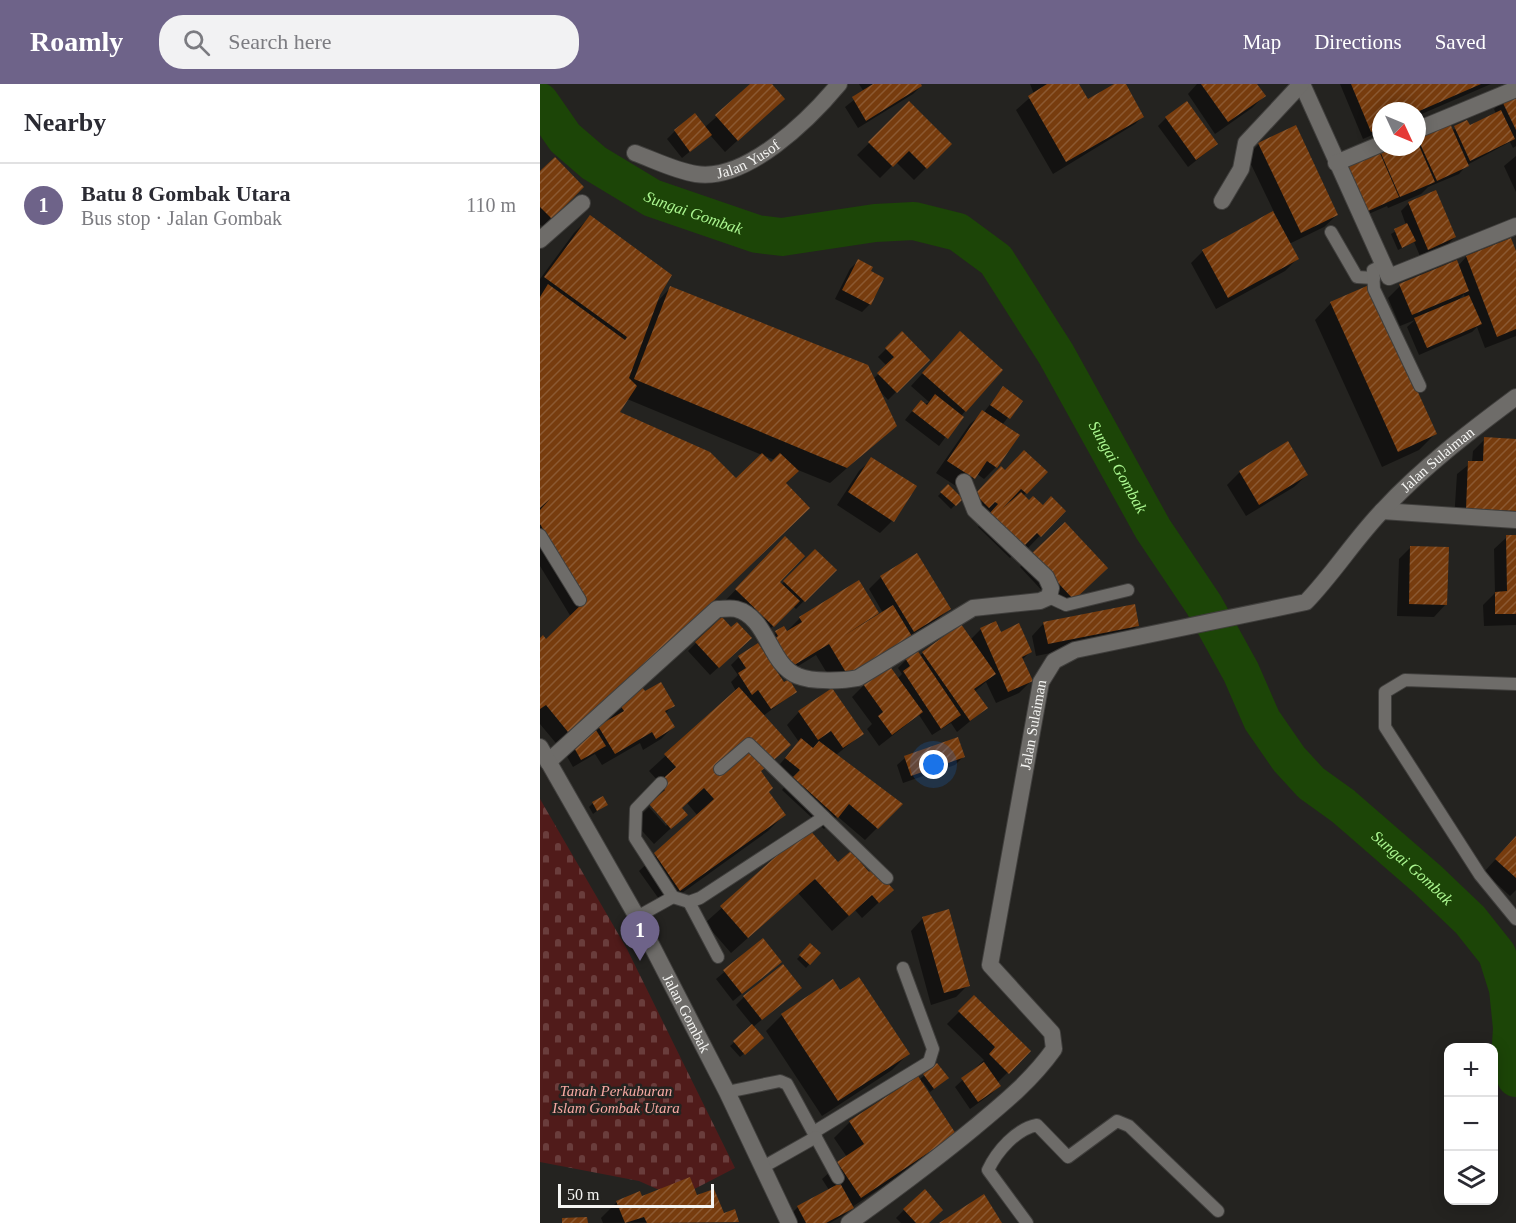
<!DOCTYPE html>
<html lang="en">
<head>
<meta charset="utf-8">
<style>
	:root { --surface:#fff; --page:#f2f2f3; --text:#2b2b33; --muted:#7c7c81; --line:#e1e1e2; --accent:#6e6389 }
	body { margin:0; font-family:"Times New Roman",serif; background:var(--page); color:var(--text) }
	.controls { position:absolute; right:18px; bottom:18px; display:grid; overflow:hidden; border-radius:12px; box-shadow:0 3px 15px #0003 }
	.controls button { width:54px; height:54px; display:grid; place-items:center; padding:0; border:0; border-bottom:2px solid var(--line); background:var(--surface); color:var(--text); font:30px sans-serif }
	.compass { position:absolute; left:832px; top:18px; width:54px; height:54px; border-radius:50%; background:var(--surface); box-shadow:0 3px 15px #0003; rotate:134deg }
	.scale { position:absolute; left:18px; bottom:15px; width:156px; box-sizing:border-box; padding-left:6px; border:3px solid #f5f5f3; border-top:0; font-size:16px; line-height:21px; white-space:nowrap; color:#f5f5f3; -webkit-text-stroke:4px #242320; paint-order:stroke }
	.you { position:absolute; left:394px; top:681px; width:21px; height:21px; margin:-15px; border:4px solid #fff; border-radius:50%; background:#1a73e8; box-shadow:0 0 0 9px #1a73e833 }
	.badge { display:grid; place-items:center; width:39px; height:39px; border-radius:50%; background:var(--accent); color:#fff; font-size:20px; font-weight:700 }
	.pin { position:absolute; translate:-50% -50px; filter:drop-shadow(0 2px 3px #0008) }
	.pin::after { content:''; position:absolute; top:32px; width:21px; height:18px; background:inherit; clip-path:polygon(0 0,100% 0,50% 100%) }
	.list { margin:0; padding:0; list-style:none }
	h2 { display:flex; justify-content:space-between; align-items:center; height:78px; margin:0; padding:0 24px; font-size:26px }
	h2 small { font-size:20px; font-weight:400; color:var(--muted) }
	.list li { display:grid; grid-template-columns:39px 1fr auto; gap:18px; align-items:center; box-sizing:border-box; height:84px; padding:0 24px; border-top:2px solid var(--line) }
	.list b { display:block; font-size:22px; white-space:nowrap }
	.list p { margin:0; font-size:20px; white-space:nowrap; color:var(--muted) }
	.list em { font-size:20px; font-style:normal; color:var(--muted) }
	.icon { flex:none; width:33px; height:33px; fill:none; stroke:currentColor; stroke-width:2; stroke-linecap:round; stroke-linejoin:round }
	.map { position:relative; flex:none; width:976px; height:1139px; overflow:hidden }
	header { display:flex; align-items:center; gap:36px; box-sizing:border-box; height:84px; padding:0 30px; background:var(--accent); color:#fff }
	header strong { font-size:28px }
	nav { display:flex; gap:33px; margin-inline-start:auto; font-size:21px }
	.search { width:420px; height:54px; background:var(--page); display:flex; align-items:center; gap:15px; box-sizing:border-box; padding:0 21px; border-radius:24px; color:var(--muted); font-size:22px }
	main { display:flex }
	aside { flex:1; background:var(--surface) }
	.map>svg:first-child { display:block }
	.cemetery { fill:url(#cemetery-stones) }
	.shadow { fill:#0007; fill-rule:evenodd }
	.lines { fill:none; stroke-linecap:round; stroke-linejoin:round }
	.river { stroke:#1c4507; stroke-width:38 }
	.building { fill:url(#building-hatch) }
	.service-casing { stroke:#403f3d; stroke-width:14 }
	.minor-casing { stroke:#403f3d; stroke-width:18 }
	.secondary-casing { stroke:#403f3d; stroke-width:18 }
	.service { stroke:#6e6c69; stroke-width:12 }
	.minor { stroke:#6e6c69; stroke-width:16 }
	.secondary { stroke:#6e6c69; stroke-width:16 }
	.labels { text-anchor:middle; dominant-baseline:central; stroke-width:5; stroke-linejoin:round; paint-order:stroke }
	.street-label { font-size:15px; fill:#f5f5f3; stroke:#242320 }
	.park-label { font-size:15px; font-style:italic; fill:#f7a9a3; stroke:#242320 }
	.water-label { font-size:16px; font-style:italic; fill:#abf790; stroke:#242320 }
</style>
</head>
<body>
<header>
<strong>Roamly</strong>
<div class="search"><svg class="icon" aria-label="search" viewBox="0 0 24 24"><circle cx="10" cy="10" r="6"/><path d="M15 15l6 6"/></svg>Search here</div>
<nav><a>Map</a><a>Directions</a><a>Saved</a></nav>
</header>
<main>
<aside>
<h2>Nearby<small></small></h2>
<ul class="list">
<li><span class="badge">1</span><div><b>Batu 8 Gombak Utara</b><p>Bus stop · Jalan Gombak</p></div><em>110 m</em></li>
</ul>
</aside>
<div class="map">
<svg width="976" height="1139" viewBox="0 0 976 1139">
	<defs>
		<pattern id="cemetery-stones" width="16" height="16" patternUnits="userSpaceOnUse" patternTransform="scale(1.5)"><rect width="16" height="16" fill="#501b1a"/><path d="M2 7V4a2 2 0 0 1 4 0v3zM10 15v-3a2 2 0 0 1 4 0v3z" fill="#6a3d3c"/></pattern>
		<pattern id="building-hatch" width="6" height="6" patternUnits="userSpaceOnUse" patternTransform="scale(1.5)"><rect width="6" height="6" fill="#773c0e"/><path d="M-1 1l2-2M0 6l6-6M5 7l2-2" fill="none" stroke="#8b5932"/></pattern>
	</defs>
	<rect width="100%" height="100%" fill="#242320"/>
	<path class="cemetery" d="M0 715 87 865 195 1084 137 1114 99 1097 0 1078Z"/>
	<g class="shadow">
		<path d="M213 0H230L243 15 185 68 170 51 142 74 127 55 135 47 164 44Z"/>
		<path d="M319 0H379L381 2 373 10 318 44 305 23 324 8Z"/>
		<path d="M490 0H538L548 17 577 0H584L602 33 595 40 513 90 476 26 494 10Z"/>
		<path d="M657 0H716L724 12 712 24 675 50 648 10Z"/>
		<path d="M800 0H951L877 32V27H841V47L823 55Z"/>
		<path d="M976 10V62L973 64 970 58 927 81 919 90 888 103 881 110 848 124 847 122 817 135 798 90 845 63H877V51L929 43 956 30 954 25 962 17Z"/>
		<path d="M369 20 410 60 374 96 356 78 340 94 317 71Z"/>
		<path d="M626 34 677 60 648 83 618 42Z"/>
		<path d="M719 60 797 131 784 143 749 160 757 175 745 187 676 225 651 179 663 167 734 128 707 72Z"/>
		<path d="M976 72V108L964 82Z"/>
		<path d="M0 89 42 103 3 142 0 141Z"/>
		<path d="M869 119 915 153 907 161 880 172 874 158 858 166 851 150 866 141 861 127Z"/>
		<path d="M50 133 116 219 130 204 333 295 347 282 338 273 362 249 388 276 348 316 339 306 355 342 290 399 258 386 20 664 0 640V556L6 557 31 533 0 482V195L34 149ZM87 315 222 371 196 396 78 328ZM222 371 235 376 231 380Z"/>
		<path d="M970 156 976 171V252L945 264 937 243 932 248 879 271 867 243 875 236 860 242 848 214 860 202 918 182 926 173ZM924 210 925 214 917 217Z"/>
		<path d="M318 177 329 188 330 220 322 228 295 215 310 185Z"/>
		<path d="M791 219 895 350 879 366 842 383 775 236Z"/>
		<path d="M408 261 425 327 399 362 365 336 373 326 389 318 371 302Z"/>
		<path d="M463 304 481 317 462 341 456 383 444 395 437 390 422 406 396 389 430 340 444 328Z"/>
		<path d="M945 355 976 356V438L914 436 917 390 932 378 933 367Z"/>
		<path d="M747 359 767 391 754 403 706 432 687 401 699 389Z"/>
		<path d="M332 375 352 437 340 449 297 421 319 387Z"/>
		<path d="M465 388H506L483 412 489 418 524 427 488 464 484 460 470 474 438 443 447 433 436 435 424 423 449 396ZM468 416 471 419 457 431Z"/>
		<path d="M408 402 421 415 411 425 398 412Z"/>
		<path d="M976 452V541L944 542 943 521 955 509 954 465 967 453Z"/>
		<path d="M871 463 906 520 894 533 857 532 859 475Z"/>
		<path d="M233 467 238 498 241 501 275 467 294 486 256 525 253 522 221 554 184 518Z"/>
		<path d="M492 471 554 496 521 527 480 483Z"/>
		<path d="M341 493 409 524 397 536 296 604 276 571 239 594 255 608 223 632 249 661 220 688 227 708 244 731 228 747 124 822 99 787 158 732 147 719 140 725 145 731 114 760 94 738 109 723 126 742 128 740 106 715 120 699 109 687 196 607 191 598 198 591 191 581 199 573 223 569 227 565 224 561 236 549 246 548 260 534 337 528 328 537 343 529 329 505Z"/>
		<path d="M504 539 597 542 585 554 496 572 492 552Z"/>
		<path d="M420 542 430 556 441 545 460 550 490 568 482 576 491 597 479 609 456 619 446 598 434 608 446 624 417 648 411 639 392 651 379 631 339 662 327 645 332 640 312 613 324 601 357 595 362 590 358 584 366 576 379 572Z"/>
		<path d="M156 559 202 562 170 591 148 567Z"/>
		<path d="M104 609 133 621 125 630 133 643 121 655 103 666 100 659 62 681 55 670 33 683 25 669 70 636 67 631Z"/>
		<path d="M259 628 322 650 296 671 361 720 325 756 297 732 284 745 242 706 249 698 234 687 259 658 247 641Z"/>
		<path d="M423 673 415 681 363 699 357 681 365 674Z"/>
		<path d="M53 719 66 720 53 730 49 723Z"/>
		<path d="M268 746 298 780 329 790 352 806 322 834 315 826 292 847 258 809 191 869 165 839Z"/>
		<path d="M976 753V806L970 812 944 788Z"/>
		<path d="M383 834 428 901 416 913 391 921 371 847Z"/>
		<path d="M223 856 240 878 193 917 176 895Z"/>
		<path d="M271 861 279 869 266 884 257 875Z"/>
		<path d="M260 904 213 943 222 954 200 973 190 962 213 942 196 921 204 913Z"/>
		<path d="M434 913 489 967 457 999 459 1002 451 1010 430 1025 415 1003 444 976 407 940Z"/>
		<path d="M242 931 368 970 352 986 282 1032 226 947Z"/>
		<path d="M397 981 404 997 390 1008 383 998 381 1000 414 1050 398 1066 312 1123 304 1131 290 1139H254L250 1131 258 1123 289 1106 282 1095 307 1073 294 1054 310 1038 379 996Z"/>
		<path d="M157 1113 198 1137 63 1139 61 1134 77 1118 101 1114Z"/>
		<path d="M364 1126 388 1139H361L356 1134Z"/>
	</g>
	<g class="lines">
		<path class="river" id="s1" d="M0 18 25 54 54 79 112 114 217 150 242 153 335 139 374 137 418 148 456 176 516 270 613 445 664 521 701 588 722 636 749 675 771 699 803 722 887 795 930 836 957 870 968 905 972 944 970 977 976 994"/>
	</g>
	<g class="building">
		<path d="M210 0H232L245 15 198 57 175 31Z"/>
		<path d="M333 0H381L382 2 326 37 312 13Z"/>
		<path d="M507 0H539L548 15 574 0H586L604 33 526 78 488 12Z"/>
		<path d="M661 0H717L726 12 688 38Z"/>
		<path d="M811 0H941L877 28 841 27V44L831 48Z"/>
		<path d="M976 8V46L961 15Z"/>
		<path d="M369 17 412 60 387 85 369 67 353 83 328 58Z"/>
		<path d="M647 17 678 60 656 76 625 33Z"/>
		<path d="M961 26 975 55 930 77 914 42 927 36 930 41Z"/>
		<path d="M155 29 172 51 150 68 134 46Z"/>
		<path d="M908 35 929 82 897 97 877 53Z"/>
		<path d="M756 41 798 131 761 149 718 59Z"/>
		<path d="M877 57 895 98 860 113 840 67 846 63H877Z"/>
		<path d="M839 67 859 113 826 128 805 81Z"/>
		<path d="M15 73 44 103 12 135 0 123V87Z"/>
		<path d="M896 106 916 153 888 166 868 118Z"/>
		<path d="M733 127 759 175 688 214 662 166Z"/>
		<path d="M50 131 132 191 120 211 89 294 97 302 80 328 170 368 196 394 222 369 231 378 240 369 259 387 246 399 270 424 32 653 6 621 0 625V554L3 551 6 555 46 516 0 440V426L10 415 0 424V213L8 200 85 256 87 253 4 193Z"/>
		<path d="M867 139 876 157 862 164 854 145Z"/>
		<path d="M971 154 976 167V245L957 253 926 172Z"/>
		<path d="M318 175 333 183 331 187 344 194 331 221 302 206Z"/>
		<path d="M917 176 929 207 872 231 859 200Z"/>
		<path d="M829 201 897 350 858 368 790 218Z"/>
		<path d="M130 202 328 281 357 342 307 384 94 295Z"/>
		<path d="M929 211 942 240 887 264 874 234Z"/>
		<path d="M362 247 390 276 357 309 337 289 354 273 345 264Z"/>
		<path d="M420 247 463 286 426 328 382 289Z"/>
		<path d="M463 302 483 317 470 335 450 321Z"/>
		<path d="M395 310 424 333 408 355 372 327 381 316 387 321Z"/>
		<path d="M442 326 480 351 457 384 447 377 435 395 407 377Z"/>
		<path d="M944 353 976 355V427L926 425 928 377H943Z"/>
		<path d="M748 357 768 391 719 421 699 387Z"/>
		<path d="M484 366 508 388 487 410 481 405 462 425 481 408 489 416 493 412 503 421 511 412 526 427 501 453 497 449 483 463 449 430 458 420 455 418 449 424 435 410 461 382 465 386Z"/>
		<path d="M331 373 377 402 354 438 308 408Z"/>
		<path d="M408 400 423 415 416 422 400 408Z"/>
		<path d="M525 438 568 484 534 516 491 470Z"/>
		<path d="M966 451H976V530H955V508L967 507Z"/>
		<path d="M245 452 265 472 240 498 260 517 234 543 195 505Z"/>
		<path d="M870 462 909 463 907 521 869 520Z"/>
		<path d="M275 465 297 486 265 518 243 497Z"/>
		<path d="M377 469 411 525 374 548 340 492Z"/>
		<path d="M319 496 339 529 302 553 353 521 373 554 308 592 289 560 251 583 234 555 238 552 235 547 244 542 247 547 262 538 259 533Z"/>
		<path d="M595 520 599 542 508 560 503 538Z"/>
		<path d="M182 533 191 543 197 538 212 554 179 584 155 558Z"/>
		<path d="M456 537 461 548 479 539 492 568 482 573 493 597 468 608 440 544Z"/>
		<path d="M421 540 456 590 434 605 448 624 430 637 382 568Z"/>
		<path d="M218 559 244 598 249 595 257 608 231 625 218 606 212 611 198 589 206 584 198 572Z"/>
		<path d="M377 566 421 631 401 645 363 587 370 582 365 574Z"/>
		<path d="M349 581 383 628 352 651 338 632 343 628 323 600Z"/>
		<path d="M121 598 135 622 125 627 135 643 116 655 112 648 75 670 58 642 84 627 78 618 102 603 105 607Z"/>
		<path d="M199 603 251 661 221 687 233 704 229 708 246 731 140 807 114 769 174 715 164 704 142 724 148 731 131 745 109 720 125 706 118 699 136 683 124 670Z"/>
		<path d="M292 604 324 650 303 664 291 647 278 656 258 627Z"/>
		<path d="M56 646 66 662 41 676 32 660Z"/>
		<path d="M418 653 425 673 371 692 364 672Z"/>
		<path d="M261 654 273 664 279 657 363 720 338 745 309 720 298 734 253 693 260 686 245 674Z"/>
		<path d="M63 712 68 721 57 727 52 718Z"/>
		<path d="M268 744 298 778 311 767 329 788 334 784 354 806 339 819 332 811 309 832 275 795 208 854 180 822Z"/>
		<path d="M976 752V794L955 775Z"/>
		<path d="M409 825 430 902 404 909 382 833Z"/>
		<path d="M223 854 242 878 202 910 183 886Z"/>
		<path d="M270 859 281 869 270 881 259 871Z"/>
		<path d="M243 880 262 904 222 936 203 912Z"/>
		<path d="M319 893 370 970 298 1017 241 930 293 895 300 906Z"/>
		<path d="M434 911 491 967 469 990 449 970 455 963 418 927Z"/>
		<path d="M212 940 224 954 205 971 193 957Z"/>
		<path d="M444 978 461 1002 438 1018 421 994Z"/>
		<path d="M397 979 409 994 394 1005 383 990Z"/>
		<path d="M378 992 416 1050 321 1114 297 1078 324 1060 309 1037Z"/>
		<path d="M150 1093 157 1111 174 1105 184 1129 195 1125 199 1138 107 1139 104 1133 85 1139 76 1117 100 1107 102 1112Z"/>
		<path d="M300 1099 314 1124 286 1139H266L257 1122Z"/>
		<path d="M385 1105 403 1126 389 1139H376L363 1125Z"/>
		<path d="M444 1110 462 1139H399Z"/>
		<path d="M47 1133 48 1139H22V1134Z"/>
	</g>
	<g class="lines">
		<defs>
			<g id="service">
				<path d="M791 148 817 193 834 194"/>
				<path d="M843 181 833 186 834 205 880 302"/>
				<path d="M0 451 40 516"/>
				<path d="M509 513 526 521 588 506"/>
				<path d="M976 600 865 596 845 608V643L940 791 976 835"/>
				<path d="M180 685 209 660 347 794"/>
				<path d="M121 699 96 725 95 754 133 813"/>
				<path d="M149 818 178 873"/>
				<path d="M97 833 133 813 149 818 160 814 284 733"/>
				<path d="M187 1008 240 997 247 1000 298 1094"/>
				<path d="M274 1048 389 978 393 965 363 884"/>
				<path d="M223 1083 276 1053"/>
				<path d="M487 1139 448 1086C457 1067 476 1045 497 1041L528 1073 577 1037 589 1042 678 1127"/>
			</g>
			<g id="minor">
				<path d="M762 0 849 193 976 142"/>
				<path d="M877 46 976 5"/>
				<path id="s2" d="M95 69C114 76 136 87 156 90 206 98 269 36 299 0"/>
				<path d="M796 79 841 60"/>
				<path d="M682 117 701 85 706 59 761 0"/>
				<path d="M0 156 42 119"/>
				<path d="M842 427 976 436"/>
				<path d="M8 678 177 525C183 525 191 524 196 525 228 533 229 581 258 592 272 598 303 597 318 594L433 524 500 517 509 513 511 504 506 493 435 426 424 398"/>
				<path id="s3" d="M309 1139C352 1108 394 1077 435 1043 464 1019 492 996 514 965L512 949 450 881 501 598 514 577 535 566 766 518C794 489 815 455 843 426 883 383 929 348 976 313"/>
			</g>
			<g id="secondary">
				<path id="s4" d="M0 663 97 833 187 1008 249 1139"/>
			</g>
		</defs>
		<use href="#service" class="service-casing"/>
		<use href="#minor" class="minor-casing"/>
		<use href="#secondary" class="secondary-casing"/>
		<use href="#service" class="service"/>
		<use href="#minor" class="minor"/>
		<use href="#secondary" class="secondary"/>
	</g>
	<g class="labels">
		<g class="street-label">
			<text stroke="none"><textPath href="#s2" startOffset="120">Jalan Yusof</textPath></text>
			<text stroke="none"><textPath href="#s3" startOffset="1144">Jalan Sulaiman</textPath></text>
			<text stroke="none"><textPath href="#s3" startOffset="622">Jalan Sulaiman</textPath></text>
			<text stroke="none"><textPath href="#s4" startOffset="304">Jalan Gombak</textPath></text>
		</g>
		<g class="park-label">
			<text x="76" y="1007">Tanah Perkuburan<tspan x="76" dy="17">Islam Gombak Utara</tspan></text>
		</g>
		<g class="water-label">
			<text stroke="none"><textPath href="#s1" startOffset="194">Sungai Gombak</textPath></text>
			<text stroke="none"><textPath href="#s1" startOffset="752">Sungai Gombak</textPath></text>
			<text stroke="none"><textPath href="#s1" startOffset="1256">Sungai Gombak</textPath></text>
		</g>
	</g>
</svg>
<div class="controls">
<button>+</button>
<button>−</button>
<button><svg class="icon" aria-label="layers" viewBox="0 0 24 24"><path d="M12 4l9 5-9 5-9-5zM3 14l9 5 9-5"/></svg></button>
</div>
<svg class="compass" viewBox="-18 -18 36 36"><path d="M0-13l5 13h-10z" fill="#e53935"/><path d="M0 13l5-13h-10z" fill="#7c7c81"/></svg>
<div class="scale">50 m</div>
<div class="you"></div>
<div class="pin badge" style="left:100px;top:877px">1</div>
</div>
</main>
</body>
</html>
